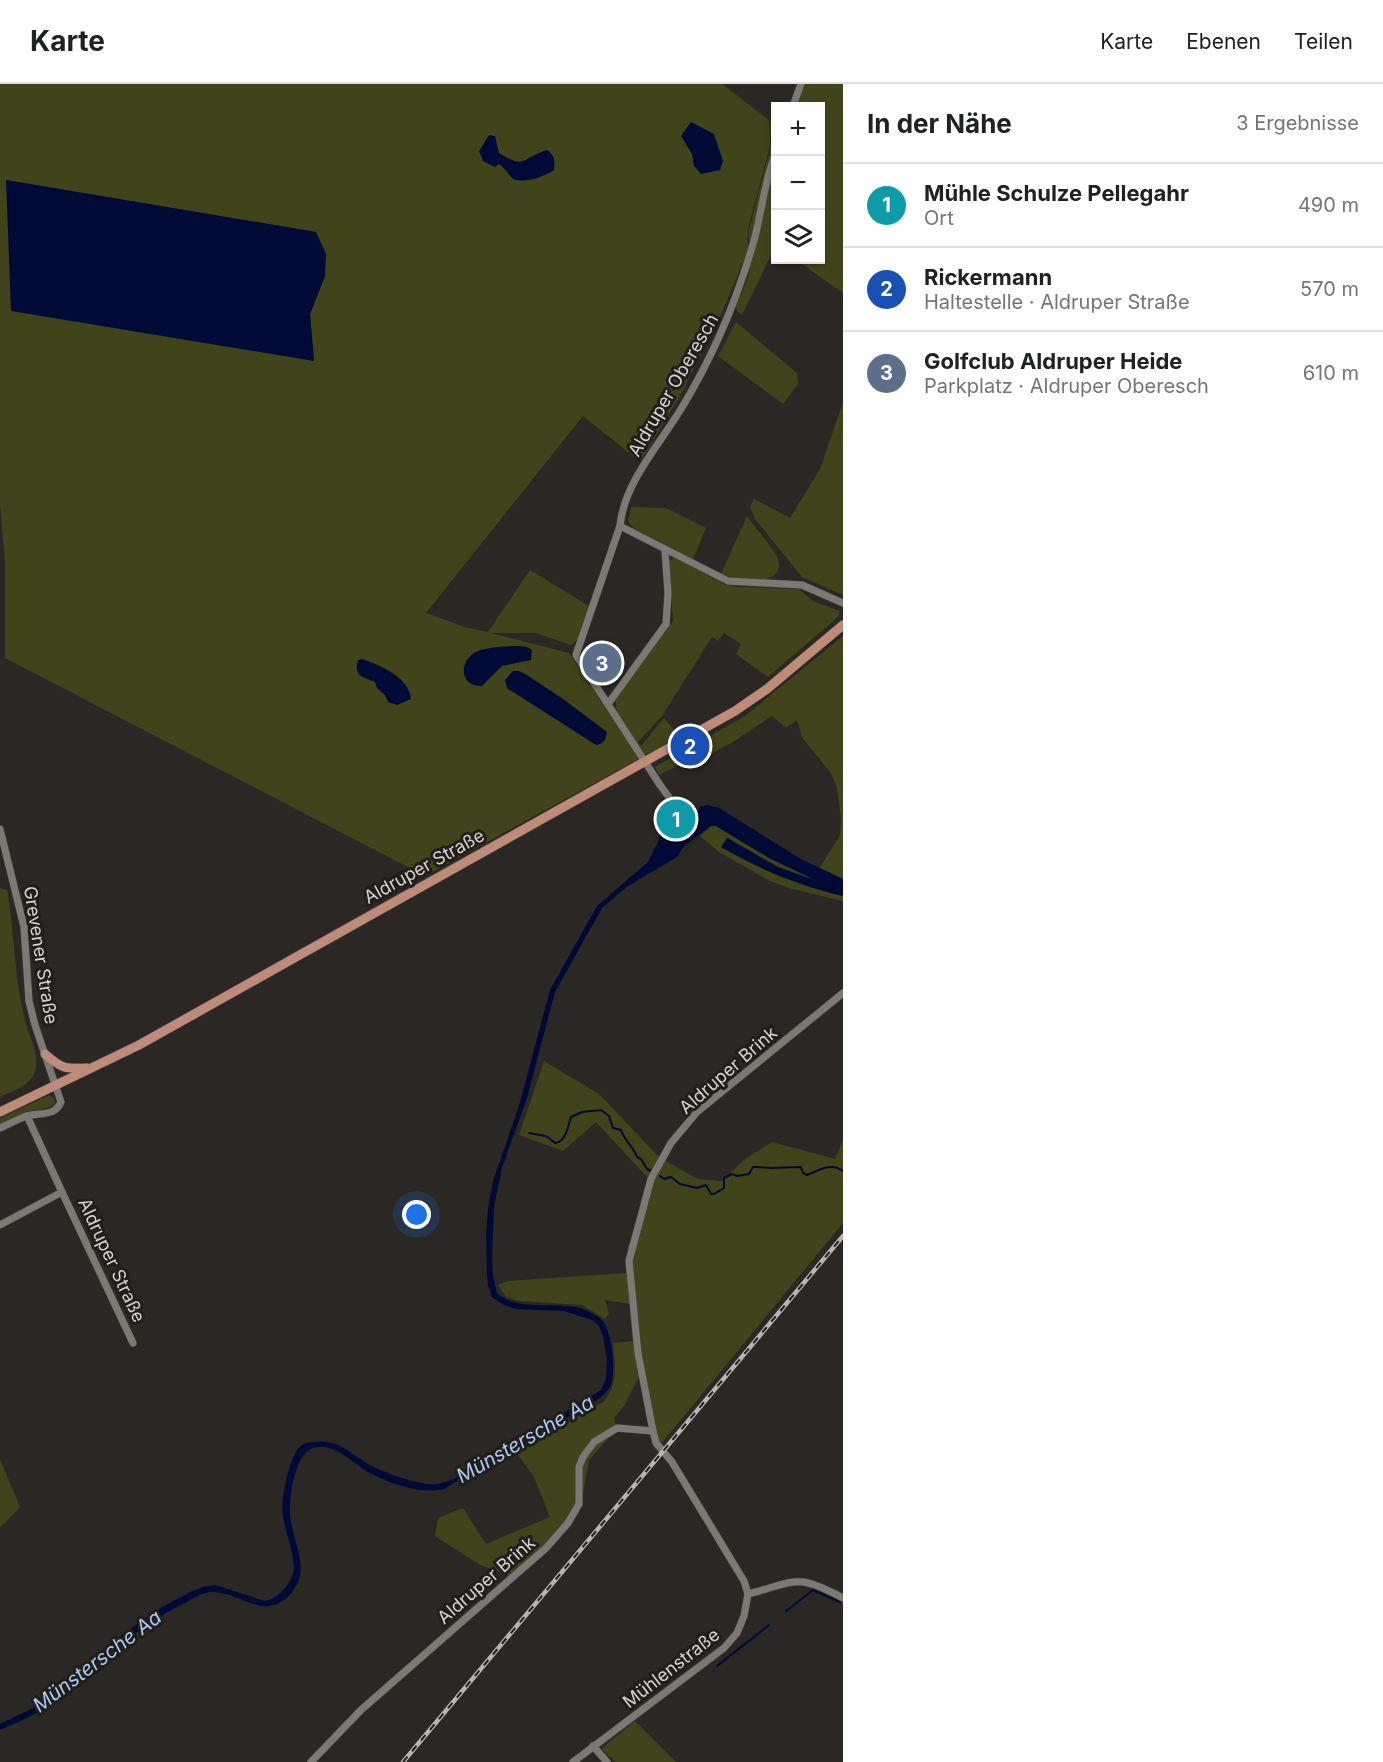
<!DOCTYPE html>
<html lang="de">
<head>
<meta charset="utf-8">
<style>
	:root { --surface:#fff; --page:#f6f6f6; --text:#202124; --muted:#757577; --line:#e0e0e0; --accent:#3c7244 }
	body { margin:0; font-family:Inter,sans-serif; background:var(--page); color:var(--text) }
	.controls { position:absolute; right:18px; top:18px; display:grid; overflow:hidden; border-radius:0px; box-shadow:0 2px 4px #0004 }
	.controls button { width:54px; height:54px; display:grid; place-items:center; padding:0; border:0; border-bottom:2px solid var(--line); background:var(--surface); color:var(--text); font:30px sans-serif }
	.you { position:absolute; left:417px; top:1131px; width:21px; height:21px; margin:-15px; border:4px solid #fff; border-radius:50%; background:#1a73e8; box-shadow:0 0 0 9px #1a73e833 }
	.badge { display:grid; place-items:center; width:39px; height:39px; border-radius:50%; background:var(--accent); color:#fff; font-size:20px; font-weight:700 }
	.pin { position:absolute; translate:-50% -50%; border:3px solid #fff; box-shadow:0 2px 6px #0006 }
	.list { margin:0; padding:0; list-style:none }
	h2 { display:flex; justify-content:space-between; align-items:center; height:78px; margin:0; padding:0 24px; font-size:26px }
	h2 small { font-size:20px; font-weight:400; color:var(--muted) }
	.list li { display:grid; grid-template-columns:39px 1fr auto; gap:18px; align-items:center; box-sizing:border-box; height:84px; padding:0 24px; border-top:2px solid var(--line) }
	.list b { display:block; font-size:22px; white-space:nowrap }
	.list p { margin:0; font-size:20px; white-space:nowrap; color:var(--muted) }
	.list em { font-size:20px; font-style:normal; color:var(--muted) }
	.icon { flex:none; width:33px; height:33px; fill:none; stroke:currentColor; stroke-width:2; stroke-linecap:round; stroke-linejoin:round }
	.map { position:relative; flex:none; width:843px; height:1678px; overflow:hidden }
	header { display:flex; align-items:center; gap:36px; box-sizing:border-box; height:84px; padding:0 30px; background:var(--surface); border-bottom:2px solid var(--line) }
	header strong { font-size:28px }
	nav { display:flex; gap:33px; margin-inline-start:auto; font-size:21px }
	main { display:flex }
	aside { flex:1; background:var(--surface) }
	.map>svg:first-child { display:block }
	.green { fill:#41441b; fill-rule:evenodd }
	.water { fill:#000a36 }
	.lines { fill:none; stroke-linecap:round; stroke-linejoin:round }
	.stream { stroke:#000a36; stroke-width:2 }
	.minor-casing { stroke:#464340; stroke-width:8 }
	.major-casing { stroke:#464340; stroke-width:10 }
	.minor { stroke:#7c7874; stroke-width:7 }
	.major { stroke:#bf8b79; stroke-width:9 }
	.rail-casing { stroke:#b7b5b2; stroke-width:4.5 }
	.rail { stroke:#211e1b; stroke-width:2; stroke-dasharray:7; stroke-linecap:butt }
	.labels { text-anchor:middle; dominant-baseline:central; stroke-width:6; stroke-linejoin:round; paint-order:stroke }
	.street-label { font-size:18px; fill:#d6d4d1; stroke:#211e1b }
	.water-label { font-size:20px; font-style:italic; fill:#adcbf9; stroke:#211e1b }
</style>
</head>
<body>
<header>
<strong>Karte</strong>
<nav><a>Karte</a><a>Ebenen</a><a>Teilen</a></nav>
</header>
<main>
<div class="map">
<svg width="843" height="1678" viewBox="0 0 843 1678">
	<rect width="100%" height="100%" fill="#2a2724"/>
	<g class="green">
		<path d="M0 0H722L769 36 770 62 748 145V166L722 229 681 310 642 375 638 376 583 332 426 529 465 543 488 548 530 486 589 522 577 556 571 561 536 549H491L569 569 639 675 425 792 5 574V477L0 422ZM6 96 316 148 325 192 310 230 314 276Z"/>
		<path d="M806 0H843V209L796 176H820V22H796Z"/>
		<path d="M775 35V163L742 231 737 227 736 222 749 191V145L771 62 770 37Z"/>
		<path d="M736 238 797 289 798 300 783 320 718 272Z"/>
		<path d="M843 318V511L802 493 755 435 750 423 754 415 790 434 820 385Z"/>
		<path d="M631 423 666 424 706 444 693 475 632 443 628 437Z"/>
		<path d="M747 432C754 443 775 465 778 475 787 504 735 497 721 490Z"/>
		<path d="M675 474 724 500 738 503 799 505 813 517 840 527 838 533 768 593 736 570 741 560 724 549 718 557 712 553 662 632 638 658 641 662 664 634 679 652 648 670 641 669 618 634 615 615 673 537 669 479 671 475Z"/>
		<path d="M843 552V795L819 785 840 751 841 734 837 704 831 689 803 655 797 636 786 644 772 632 733 658 698 677H687L659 691 655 683 745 632Z"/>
		<path d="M711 742H716L769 774 815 796 814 797 778 783 728 754 721 763C764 787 795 800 843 812V817L789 804 770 797 719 768 700 752Z"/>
		<path d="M0 804 7 806C15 850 14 897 26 940 30 955 41 973 34 990 28 1003 12 1007 0 1013Z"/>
		<path d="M544 977 599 1010 660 1074 698 1095 722 1097 745 1075 772 1058 835 1075 843 1055V1139L661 1360 656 1353 640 1269 630 1178 632 1168 627 1165 651 1093 649 1095 596 1038 563 1067 519 1051Z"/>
		<path d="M49 1011 54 1014 55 1020C47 1025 40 1025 32 1027 20 1030 10 1035 0 1040V1034Z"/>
		<path d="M627 1189 630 1220 605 1216 609 1230 605 1235 582 1221 519 1217 506 1213 498 1201 507 1197Z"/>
		<path d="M635 1257 641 1294H638L624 1322 614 1334 617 1344 589 1376 581 1421 568 1439 509 1492 480 1481 435 1452 438 1434 463 1424 486 1460 550 1433 534 1393 516 1368 603 1318C619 1301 615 1281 613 1259Z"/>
		<path d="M0 1375 20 1423 0 1444Z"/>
		<path d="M635 1637 676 1678H616L601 1665Z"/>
	</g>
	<g class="water">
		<path d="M691 38 714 50 723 77 720 86 701 90 694 82 692 70 681 52Z"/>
		<path d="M489 51 495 52 499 69C526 86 521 74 547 66 555 72 555 76 554 86 545 92 523 101 512 94 508 90 505 84 499 80L495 83 483 77 479 67Z"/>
		<path d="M6 96 316 148 326 170 325 192 310 230 314 277 11 227Z"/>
		<path d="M517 562 527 563 532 566 531 576 502 582 482 602C461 603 458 580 474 569 482 563 507 562 517 562Z"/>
		<path d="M362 575C380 581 409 593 411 615L397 621 388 618 385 611 377 604 375 598C364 593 353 593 358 576Z"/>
		<path d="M513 587H519L527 591 563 615 607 648C606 655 604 660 596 661L507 604 505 596Z"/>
		<path d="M707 721 719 724 801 775 843 795V812C795 800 764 787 721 763L727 754 778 783 815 796 769 774 716 742H711L684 762 677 773 628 802 602 824 555 908 527 1014 502 1084 494 1122 492 1177 493 1192 497 1209C522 1231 562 1213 590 1228 594 1230 599 1233 602 1236 612 1247 617 1289 610 1303 607 1308 602 1312 597 1316L444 1405C421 1410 394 1401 374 1391 355 1383 336 1357 313 1364 294 1370 287 1420 291 1438 293 1452 304 1478 300 1492 299 1497 295 1504 292 1508 266 1540 242 1508 212 1508 203 1508 192 1515 183 1520 131 1545 91 1589 45 1623 32 1633 15 1639 0 1646V1640L35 1623 122 1551 155 1527 190 1508 203 1503 215 1501 265 1517C279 1514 291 1500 294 1486 294 1461 279 1439 283 1413 285 1402 290 1374 298 1365 302 1360 308 1358 314 1358 340 1354 354 1374 376 1384 392 1391 412 1399 429 1400 440 1401 450 1397 459 1392L601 1306 606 1295 607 1276 603 1252 599 1242 594 1237 564 1227 515 1225 504 1221 492 1213 488 1201 487 1189 486 1152 488 1125 493 1097 519 1022 550 906 597 822 648 778 659 756V751L666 739 670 736 674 742 670 747 676 756 691 747 690 745 700 723Z"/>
	</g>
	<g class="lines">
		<g class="stream">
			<path d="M529 1049 546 1052 555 1059C566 1058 568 1042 571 1033L582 1028 601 1026 609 1032 613 1044 621 1046C625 1058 634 1063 637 1073L641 1075 647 1085 651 1087"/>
			<path d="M660 1092 664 1095 671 1093 680 1100 697 1104 706 1101 711 1110H714L724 1104V1094L732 1090 737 1092 749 1090 753 1083H757L771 1084 801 1083 803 1089 807 1091C819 1086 832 1078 843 1087"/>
			<path d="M786 1527 813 1506 840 1518"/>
			<path d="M717 1582 769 1541"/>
		</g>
		<defs>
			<g id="minor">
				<path d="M793 22 801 0"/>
				<path d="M620 442 728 497 802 501 843 519"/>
				<path d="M608 620 666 540 668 509 665 466"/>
				<path d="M690 742 660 701 576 571 620 442C624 399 659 361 681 325 714 271 738 214 755 153 762 125 765 95 776 68"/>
				<path d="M0 745 24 843 29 917 35 941 61 1018C55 1033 40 1028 27 1032 18 1035 9 1040 0 1044"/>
				<path d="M62 1108 133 1259"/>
				<path d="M0 1141 62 1108 27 1032"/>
				<path d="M653 1347 638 1269 629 1177 651 1095 671 1059 697 1028 843 909"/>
				<path d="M748 1510C796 1498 795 1488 843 1514"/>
				<path d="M593 1662 607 1678"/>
				<path d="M311 1678 361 1626 546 1464 568 1439 579 1420V1383L583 1373 594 1358 617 1344 653 1347 656 1359 672 1378 744 1497 748 1510 744 1532 737 1549 724 1564 573 1678"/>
			</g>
			<g id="major">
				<path d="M45 970C62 985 65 985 87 984"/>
				<path d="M0 1028 139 961 735 627 767 605 843 541"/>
			</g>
		</defs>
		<use href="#minor" class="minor-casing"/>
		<use href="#major" class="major-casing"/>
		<use href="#minor" class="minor"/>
		<use href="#major" class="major"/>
		<defs>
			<path id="rail" d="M403 1678 843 1152"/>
		</defs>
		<use href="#rail" class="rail-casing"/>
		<use href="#rail" class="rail"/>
	</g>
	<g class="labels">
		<g class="street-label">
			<text transform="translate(673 301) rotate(-60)">Aldruper Oberesch</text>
			<text transform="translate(424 782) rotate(-29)">Aldruper Straße</text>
			<text transform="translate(41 871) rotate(81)">Grevener Straße</text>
			<text transform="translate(728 986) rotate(-41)">Aldruper Brink</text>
			<text transform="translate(112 1176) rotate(65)">Aldruper Straße</text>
			<text transform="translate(486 1496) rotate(-41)">Aldruper Brink</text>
			<text transform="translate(671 1584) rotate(-38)">Mühlenstraße</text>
		</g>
		<g class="water-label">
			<text transform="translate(525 1355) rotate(-30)">Münstersche Aa</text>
			<text transform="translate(97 1577) rotate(-37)">Münstersche Aa</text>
		</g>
	</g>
</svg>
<div class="controls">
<button>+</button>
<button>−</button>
<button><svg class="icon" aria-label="layers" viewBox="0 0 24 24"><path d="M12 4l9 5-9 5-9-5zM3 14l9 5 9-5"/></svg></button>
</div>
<div class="you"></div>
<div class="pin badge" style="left:676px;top:735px;background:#0f9aa8">1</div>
<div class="pin badge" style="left:690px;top:662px;background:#1a4fb4">2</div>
<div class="pin badge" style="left:602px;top:579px;background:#5c6f8a">3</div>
</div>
<aside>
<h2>In der Nähe<small>3 Ergebnisse</small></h2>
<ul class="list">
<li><span class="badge" style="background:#0f9aa8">1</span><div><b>Mühle Schulze Pellegahr</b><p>Ort</p></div><em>490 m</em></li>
<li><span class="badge" style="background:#1a4fb4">2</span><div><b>Rickermann</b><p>Haltestelle · Aldruper Straße</p></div><em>570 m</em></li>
<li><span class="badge" style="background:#5c6f8a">3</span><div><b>Golfclub Aldruper Heide</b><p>Parkplatz · Aldruper Oberesch</p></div><em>610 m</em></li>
</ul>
</aside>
</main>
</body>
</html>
